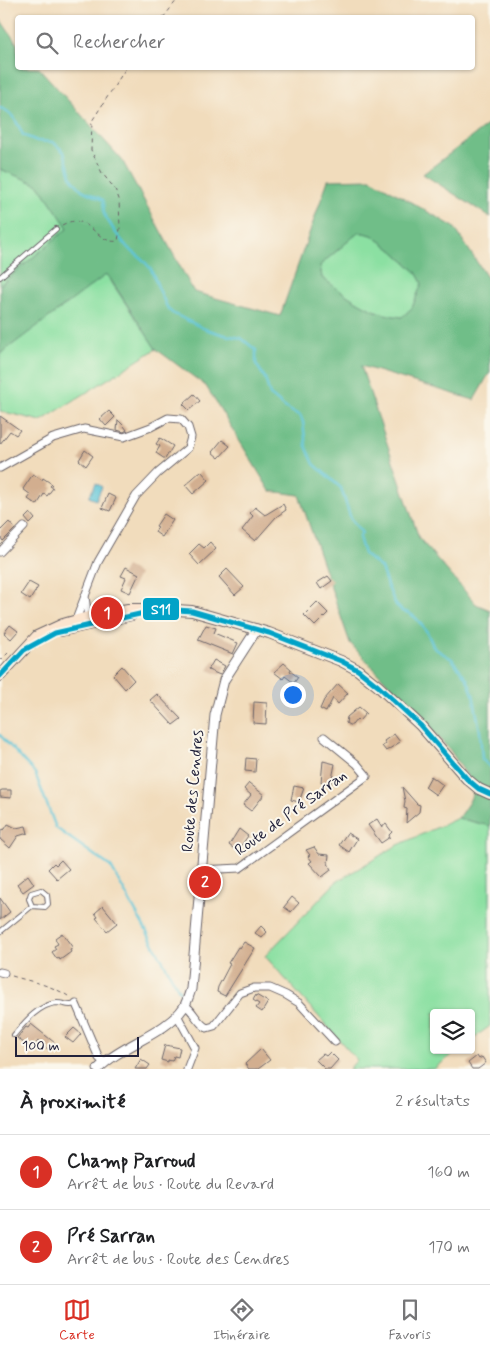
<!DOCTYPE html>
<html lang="fr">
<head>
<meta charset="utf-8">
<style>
	:root { --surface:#fff; --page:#f6f6f6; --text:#202124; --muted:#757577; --line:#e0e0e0; --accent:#d93025 }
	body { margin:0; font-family:Mynerve,sans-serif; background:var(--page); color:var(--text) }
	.controls { position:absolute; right:15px; bottom:15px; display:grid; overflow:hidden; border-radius:5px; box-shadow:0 1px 4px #0004 }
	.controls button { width:45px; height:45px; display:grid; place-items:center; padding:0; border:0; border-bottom:1px solid var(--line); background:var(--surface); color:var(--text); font:25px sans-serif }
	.scale { position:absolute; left:15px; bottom:12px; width:124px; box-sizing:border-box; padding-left:5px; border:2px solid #22223b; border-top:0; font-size:14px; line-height:18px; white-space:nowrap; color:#22223b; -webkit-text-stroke:4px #fbf7ec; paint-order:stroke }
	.you { position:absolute; left:292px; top:694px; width:18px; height:18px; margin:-12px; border:4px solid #fff; border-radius:50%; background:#1a73e8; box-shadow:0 0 0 8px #1a73e833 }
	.badge { display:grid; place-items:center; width:32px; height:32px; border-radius:50%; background:var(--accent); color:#fff; font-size:16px; font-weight:700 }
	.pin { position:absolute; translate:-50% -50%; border:2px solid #fff; box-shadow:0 1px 5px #0006 }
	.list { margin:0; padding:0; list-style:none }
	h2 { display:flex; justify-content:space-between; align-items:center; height:65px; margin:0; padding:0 20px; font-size:21px }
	h2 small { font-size:16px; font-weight:400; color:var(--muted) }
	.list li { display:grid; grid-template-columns:32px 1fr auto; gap:15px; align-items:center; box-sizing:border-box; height:75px; padding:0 20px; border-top:1px solid var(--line) }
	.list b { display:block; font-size:19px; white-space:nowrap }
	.list p { margin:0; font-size:16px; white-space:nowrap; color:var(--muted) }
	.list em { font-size:16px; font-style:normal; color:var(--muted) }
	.icon { flex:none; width:28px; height:28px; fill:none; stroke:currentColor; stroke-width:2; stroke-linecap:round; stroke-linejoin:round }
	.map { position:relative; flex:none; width:490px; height:1069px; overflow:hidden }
	.search { position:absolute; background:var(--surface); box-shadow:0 1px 4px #0004; left:15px; right:15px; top:15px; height:55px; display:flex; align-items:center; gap:12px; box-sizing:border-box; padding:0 18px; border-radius:5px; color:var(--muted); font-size:19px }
	.sheet { height:215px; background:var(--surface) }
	nav { display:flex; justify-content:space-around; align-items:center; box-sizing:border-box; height:70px; border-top:1px solid var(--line); background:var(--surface); font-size:14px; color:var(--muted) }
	nav a { display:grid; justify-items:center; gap:2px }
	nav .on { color:var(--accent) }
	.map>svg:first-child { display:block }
	.green { fill:#8be0a2; stroke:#56816e }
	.forest { fill:#70be88; stroke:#497062; fill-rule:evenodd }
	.water { fill:#5ac3d6; stroke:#3e7288 }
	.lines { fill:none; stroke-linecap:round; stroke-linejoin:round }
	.stream { stroke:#5ac3d6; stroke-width:2.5 }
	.building { fill:#d2ae8f }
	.service-casing { stroke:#6a6368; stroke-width:6 }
	.minor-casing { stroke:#6a6368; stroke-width:9 }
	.tertiary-casing { stroke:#6a6368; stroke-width:11 }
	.secondary-casing { stroke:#6a6368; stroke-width:12 }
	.path { stroke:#6a6368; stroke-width:1; stroke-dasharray:4 4; stroke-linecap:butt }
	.service { stroke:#fff; stroke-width:4 }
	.minor { stroke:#fff; stroke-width:7 }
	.tertiary { stroke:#fff; stroke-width:9 }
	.secondary { stroke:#fce5cf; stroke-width:10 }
	.bus-1-casing { stroke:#fbf7ec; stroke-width:9 }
	.bus-1 { stroke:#02a2c7; stroke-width:5 }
	.labels { text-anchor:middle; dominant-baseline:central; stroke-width:4; stroke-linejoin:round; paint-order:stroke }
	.street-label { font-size:16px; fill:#22223b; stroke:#fbf7ec }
	.line-badge { stroke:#fbf7ec; stroke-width:2 }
	.badge-label { font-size:14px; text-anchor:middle; font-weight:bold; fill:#fff }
</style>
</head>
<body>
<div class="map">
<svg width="490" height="1069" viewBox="0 0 490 1069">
	<rect width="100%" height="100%" fill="#fbf7ec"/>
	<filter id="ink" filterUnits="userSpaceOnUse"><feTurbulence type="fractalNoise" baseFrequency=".02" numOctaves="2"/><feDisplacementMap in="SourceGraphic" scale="10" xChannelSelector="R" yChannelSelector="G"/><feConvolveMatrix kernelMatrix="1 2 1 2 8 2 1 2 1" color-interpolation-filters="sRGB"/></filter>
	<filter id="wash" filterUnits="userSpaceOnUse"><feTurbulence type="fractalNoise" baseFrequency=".0096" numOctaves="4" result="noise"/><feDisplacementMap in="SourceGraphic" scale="20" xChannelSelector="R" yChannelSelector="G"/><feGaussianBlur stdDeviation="1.12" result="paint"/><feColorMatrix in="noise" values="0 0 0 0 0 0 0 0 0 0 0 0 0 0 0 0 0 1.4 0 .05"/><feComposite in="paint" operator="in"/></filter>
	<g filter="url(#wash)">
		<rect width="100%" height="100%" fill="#f1dcbc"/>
		<g class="green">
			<path d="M0 169 39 185 68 228 0 285Z"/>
			<path d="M359 232 372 235 393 251 416 272 422 283 412 308 402 317C371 315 347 295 322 278L320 265Z"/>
			<path d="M106 274 156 349 41 421 0 411V354Z"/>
			<path d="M458 818 490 826V1026L471 1040V1013H434V1050H458L434 1069H349L357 1060 265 956 336 882 396 846Z"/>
		</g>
		<g class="forest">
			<path d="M0 19 17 44 18 68H39L122 160 194 292 280 316 328 180 371 179 454 227 490 282V372L474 400 361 366 419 538 476 604 490 610V826L458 818 469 802 475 788 450 750 350 643 299 495 270 491 206 386 156 349 107 274 0 354V285L68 228 39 185 0 169ZM359 232 372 235 393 251 416 272 422 283 412 308 402 317C371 315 347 295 322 278L320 265Z"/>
			<path d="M490 123V217L423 174Z"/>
		</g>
		<path class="water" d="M96 483 102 487 96 500 89 497Z"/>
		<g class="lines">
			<g class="stream">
				<path d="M0 108C12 111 18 124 23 135L37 141 53 142 64 152 72 179 82 190 103 200 104 214 115 232 128 248 142 259 151 269 158 287 167 307 172 313 205 329 225 335 241 338 256 350V364L265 378 270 395C282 403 284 410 300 415L303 422 306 446 314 464 341 488 351 519 362 533 359 537 364 554 381 568 387 585 396 605 402 611 409 613 416 618 427 632 434 648 452 659 467 679 473 694 480 731 482 759 490 767"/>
				<path d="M0 735 35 773 56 828 111 867 180 992"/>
			</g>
		</g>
		<g id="blocks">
			<g class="building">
				<path d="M194 394 200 401 189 410 183 404Z"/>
				<path d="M109 411 115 417 106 426 100 419Z"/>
				<path d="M0 416 20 430 16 435 10 431 0 444Z"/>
				<path d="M118 420 124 426 127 430 124 432 117 430Z"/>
				<path d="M160 438 173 446 165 459 156 453 160 446 156 444Z"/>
				<path d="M222 440 230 446 219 458 212 452Z"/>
				<path d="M85 450 93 456 86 466 79 460Z"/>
				<path d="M201 471 209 480 193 494 185 485Z"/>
				<path d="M33 474 42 480 43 478 52 484 50 486 53 488 47 496 44 494 37 505 28 499 31 495 23 489Z"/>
				<path d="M108 494 116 498 110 511 102 508Z"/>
				<path d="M283 504 286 510 276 517 255 541 242 530 253 516 250 513 255 507 265 515Z"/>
				<path d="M30 513 35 519 30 524 25 518Z"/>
				<path d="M164 514 173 520 162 537 155 532 158 527 156 526Z"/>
				<path d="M9 522 15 529 3 541 0 537V531Z"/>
				<path d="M210 542 216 549 199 565 189 554 199 544 204 548Z"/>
				<path d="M126 567 139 574 130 593 121 589 126 578 121 576Z"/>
				<path d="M227 569 244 587 235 595 219 577Z"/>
				<path d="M328 576 332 581 321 589 317 583Z"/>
				<path d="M29 582 38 587 30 600 21 594Z"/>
				<path d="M317 602 328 613 315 626 304 615Z"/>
				<path d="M10 625 18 631 11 639 4 633Z"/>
				<path d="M206 625 216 628 214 633 238 643 233 654 198 640Z"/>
				<path d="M214 660 225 666 220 675 208 670Z"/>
				<path d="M284 663 291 669 290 671 298 677 294 683 285 676 283 679 274 672Z"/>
				<path d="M122 666 134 680 125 689 113 675Z"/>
				<path d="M338 684 348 693 338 704 333 698 326 712 320 709 324 700Z"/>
				<path d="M157 694 181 719 173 725 150 700Z"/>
				<path d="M254 702 267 703 266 724 253 723Z"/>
				<path d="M359 707 366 713 359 721 357 719 352 725H349L346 723 347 717Z"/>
				<path d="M394 734 400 742 386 751 382 746 386 744 384 741Z"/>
				<path d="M246 758 256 759 255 772 245 771Z"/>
				<path d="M323 761 335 764 331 784 321 782Z"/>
				<path d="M431 776 443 785 436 795 425 787Z"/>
				<path d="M249 783 264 795 251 811 243 805 251 795 244 789Z"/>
				<path d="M294 786 304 788 299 802 291 800Z"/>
				<path d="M402 787 417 804 420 805 419 812 406 823 407 809 404 808 405 801Z"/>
				<path d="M2 790H11V798L0 797V791Z"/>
				<path d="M377 819 382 827 386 824 392 832 389 835 390 837 381 843 368 825Z"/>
				<path d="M8 824 16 828 26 826 28 833 18 836 10 848 0 839 1 830 5 829Z"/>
				<path d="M239 829 248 836 237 851 229 845Z"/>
				<path d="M347 833 357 839 349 852 339 845Z"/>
				<path d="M314 847 319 854 329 855 328 863 331 870 322 877 309 863 312 861 308 856 310 855 306 850Z"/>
				<path d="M61 860 69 869 57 879 48 869 54 863 56 865Z"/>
				<path d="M28 875 34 884 23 892 17 884Z"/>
				<path d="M292 897 299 903 291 912 284 907Z"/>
				<path d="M0 898 10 912 0 920Z"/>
				<path d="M103 906 117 923 107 931 96 918 98 917 95 913Z"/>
				<path d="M261 926 267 932 262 938 255 933Z"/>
				<path d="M62 933 73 948 70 950 71 952 60 960 59 958 57 959 52 952 56 949 54 946 58 944 55 938Z"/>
				<path d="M244 942 255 948 225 996 217 992 218 987 230 964 228 963 238 947 240 948Z"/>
				<path d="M256 995 268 1002 262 1012 256 1008 259 1004 253 1000Z"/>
				<path d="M31 1024 55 1043 49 1050 38 1041 34 1046 31 1043 28 1046 17 1038 26 1027 28 1028Z"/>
				<path d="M74 1028 81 1034 73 1043 65 1037Z"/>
				<path d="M165 1045 180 1048 178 1057 174 1056 172 1061 168 1060V1062L161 1060Z"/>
				<path d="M261 1049 270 1060 258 1069H249L245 1064Z"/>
				<path d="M330 1052 338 1060 330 1069H325L316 1060 323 1054 326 1056Z"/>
				<path d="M477 1056 479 1059 482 1057 486 1063 478 1069H472L468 1063Z"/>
				<path d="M141 1059 150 1065 147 1069H135Z"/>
			</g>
		</g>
	</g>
	<g filter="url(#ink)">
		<use href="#blocks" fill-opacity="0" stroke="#6a6368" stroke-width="1"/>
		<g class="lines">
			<defs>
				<g id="service">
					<path d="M0 277 56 229"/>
					<path d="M0 932 32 906 45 907 48 904 47 895 41 890 31 893 29 899 32 906"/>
					<path d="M14 1035C24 1023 39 1004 57 1003 65 1003 68 1007 76 1004"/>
				</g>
				<g id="minor">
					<path d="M0 468 53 438 84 429 124 437 151 427 168 418 181 419 188 427 191 437 188 448 158 473 136 496 98 562 77 617 79 622"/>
					<path d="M0 552 24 527"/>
					<path d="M85 597 88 617 87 619"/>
					<path d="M201 870 240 868 367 776 357 764 324 737"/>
					<path d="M0 972 4 973"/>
					<path d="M76 1004 99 1058 104 1062"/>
					<path d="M185 1005C195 1012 196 1022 207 1028L214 1026 240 993 254 988H270L286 995 299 1003 335 1042"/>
					<path d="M177 1015 195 1048 187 1069"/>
				</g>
				<path id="tertiary" d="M98 1069C121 1045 166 1034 184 1007 187 1002 189 995 191 989L215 715 224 680 257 629"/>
				<g id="secondary">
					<path d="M61 631 132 615"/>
					<path d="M0 676 37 636 63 624 88 617 128 609H162L192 611 269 633 341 661 358 670 378 686 420 725 467 779 479 789 490 794"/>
				</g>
			</defs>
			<use href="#service" class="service-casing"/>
			<use href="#minor" class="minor-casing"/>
			<use href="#tertiary" class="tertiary-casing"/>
			<use href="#secondary" class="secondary-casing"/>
			<g class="path">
				<path d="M163 18 177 0"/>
				<path d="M62 225C89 210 96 245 118 241L120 229 119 199 115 189 102 173 91 150 92 121 126 68"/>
				<path d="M0 661 10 651"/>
				<path d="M12 976C32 982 53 985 71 998"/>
			</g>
			<use href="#service" class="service"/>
			<use href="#minor" class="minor"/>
			<use href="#tertiary" class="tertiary"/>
			<use href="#secondary" class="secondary"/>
			<defs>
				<path id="bus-1" d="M0 676 24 650 55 633 162 609 192 611 269 633 341 661 358 670 378 686 420 725 467 779 479 789 490 794"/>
			</defs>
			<use href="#bus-1" class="bus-1-casing"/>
			<use href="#bus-1" class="bus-1"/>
		</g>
	</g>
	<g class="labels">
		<g class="street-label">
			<text transform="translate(193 791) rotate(-85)">Route des Cendres</text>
			<text transform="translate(291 813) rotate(-36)">Route de Pré Sarran</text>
		</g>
	</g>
	<rect class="line-badge" x="142" y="597" width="38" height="24" rx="5" fill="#02a2c7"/>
	<g class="badge-label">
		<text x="161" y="614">S11</text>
	</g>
</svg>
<div class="controls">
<button><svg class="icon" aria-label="layers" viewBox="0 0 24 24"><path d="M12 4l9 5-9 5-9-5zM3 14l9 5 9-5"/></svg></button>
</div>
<div class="scale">100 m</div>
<div class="you"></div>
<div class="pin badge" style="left:107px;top:613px">1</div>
<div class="pin badge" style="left:205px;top:882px">2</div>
<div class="search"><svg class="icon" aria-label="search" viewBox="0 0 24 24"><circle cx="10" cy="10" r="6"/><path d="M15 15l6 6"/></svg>Rechercher</div>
</div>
<section class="sheet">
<h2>À proximité<small>2 résultats</small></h2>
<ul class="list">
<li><span class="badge">1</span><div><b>Champ Parroud</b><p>Arrêt de bus · Route du Revard</p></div><em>160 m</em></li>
<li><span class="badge">2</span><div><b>Pré Sarran</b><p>Arrêt de bus · Route des Cendres</p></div><em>170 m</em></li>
</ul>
</section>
<nav>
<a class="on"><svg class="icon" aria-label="map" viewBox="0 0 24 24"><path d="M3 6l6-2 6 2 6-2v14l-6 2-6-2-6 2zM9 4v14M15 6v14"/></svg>Carte</a>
<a><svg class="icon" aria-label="directions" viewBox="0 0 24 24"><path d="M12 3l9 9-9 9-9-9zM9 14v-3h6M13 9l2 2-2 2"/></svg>Itinéraire</a>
<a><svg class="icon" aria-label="saved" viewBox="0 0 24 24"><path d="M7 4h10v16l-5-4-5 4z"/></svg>Favoris</a>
</nav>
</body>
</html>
